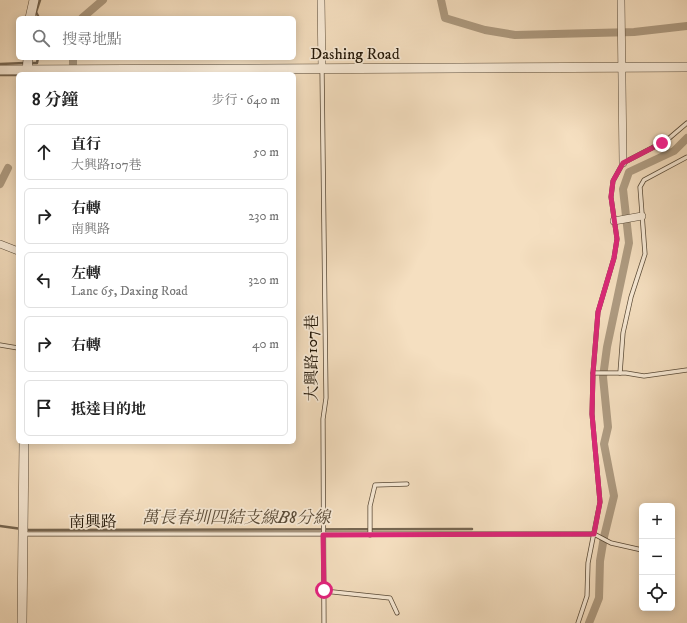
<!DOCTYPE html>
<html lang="zh-TW">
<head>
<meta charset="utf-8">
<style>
	:root { --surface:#fff; --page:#f6f6f6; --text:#222; --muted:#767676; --line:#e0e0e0 }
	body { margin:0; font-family:"IM FELL DW Pica","Noto Serif TC",serif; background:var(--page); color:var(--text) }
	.controls { position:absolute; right:12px; bottom:12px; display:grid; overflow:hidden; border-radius:6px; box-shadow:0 2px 10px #0003 }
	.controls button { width:36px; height:36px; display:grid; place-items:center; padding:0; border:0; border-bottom:1px solid var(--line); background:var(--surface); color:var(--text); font:20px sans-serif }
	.stop { position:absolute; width:12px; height:12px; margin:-9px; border:3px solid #db2777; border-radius:50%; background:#fff }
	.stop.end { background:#db2777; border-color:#fff; box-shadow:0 1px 4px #0008 }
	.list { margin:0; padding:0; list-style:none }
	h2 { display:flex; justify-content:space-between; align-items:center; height:52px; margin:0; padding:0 16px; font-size:17px }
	h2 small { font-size:13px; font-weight:400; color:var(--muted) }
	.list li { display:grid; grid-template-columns:26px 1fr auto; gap:12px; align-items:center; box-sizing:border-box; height:56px; margin:0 8px 8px; padding:0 8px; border:1px solid var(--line); border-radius:6px }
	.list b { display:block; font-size:15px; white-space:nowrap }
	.list p { margin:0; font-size:13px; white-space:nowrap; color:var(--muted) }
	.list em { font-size:13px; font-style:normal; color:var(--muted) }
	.icon { flex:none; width:22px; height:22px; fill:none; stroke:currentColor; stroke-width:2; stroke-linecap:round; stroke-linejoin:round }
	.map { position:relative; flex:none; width:687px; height:623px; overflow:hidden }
	.search { position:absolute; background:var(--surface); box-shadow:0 2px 10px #0003; left:16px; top:16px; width:280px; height:44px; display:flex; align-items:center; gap:10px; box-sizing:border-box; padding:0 14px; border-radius:6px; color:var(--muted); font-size:15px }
	.panel { position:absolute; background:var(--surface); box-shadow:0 2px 10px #0003; left:16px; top:72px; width:280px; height:372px; border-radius:6px }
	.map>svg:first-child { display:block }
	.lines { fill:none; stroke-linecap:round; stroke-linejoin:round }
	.stream { stroke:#766651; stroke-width:2.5 }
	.canal { stroke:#ae9b81; stroke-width:8 }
	.service-casing { stroke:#584936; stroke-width:5 }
	.minor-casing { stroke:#584936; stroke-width:8 }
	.tertiary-casing { stroke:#584936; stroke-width:10 }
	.service { stroke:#f8ead6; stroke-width:3.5 }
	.minor { stroke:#f8ead6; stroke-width:7 }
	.tertiary { stroke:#f8ead6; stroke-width:9 }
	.route { stroke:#db2777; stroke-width:5 }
	.labels { text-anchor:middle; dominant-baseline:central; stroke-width:3.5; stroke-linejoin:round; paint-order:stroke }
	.street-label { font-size:16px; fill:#231708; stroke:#f8ead6 }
	.water-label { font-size:17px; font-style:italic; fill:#5b4c38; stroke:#f8ead6 }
</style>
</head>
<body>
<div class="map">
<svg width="687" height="623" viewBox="0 0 687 623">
	<rect width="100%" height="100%" fill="#f5dfc0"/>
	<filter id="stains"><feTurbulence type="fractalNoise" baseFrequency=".005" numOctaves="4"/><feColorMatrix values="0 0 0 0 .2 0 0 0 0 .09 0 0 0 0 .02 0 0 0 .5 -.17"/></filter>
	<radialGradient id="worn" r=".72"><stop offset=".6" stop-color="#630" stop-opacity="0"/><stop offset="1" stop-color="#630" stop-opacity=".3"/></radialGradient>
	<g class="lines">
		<g class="stream">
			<path d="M39 18 36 12 40 0"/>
			<path d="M30 63H37L38 58"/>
			<path d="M0 64 25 63"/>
			<path d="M0 75H18"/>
			<path d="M0 526 29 530 472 529"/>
		</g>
		<g class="canal">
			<path d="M441 0 445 18 485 30 515 35 634 32 687 26"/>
			<path d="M82 18 103 0"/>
			<path d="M73 66V58"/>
			<path d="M0 184 8 168"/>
			<path d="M589 623 599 598 600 561 604 537 614 496 604 444 608 427 603 377 607 347 629 243 623 189 629 172 674 151 687 138"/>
		</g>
		<defs>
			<g id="service">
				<path d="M322 69 326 398 323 419 324 623"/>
				<path d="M0 345 18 348"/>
				<path d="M593 373H626L644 376 687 370"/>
				<path d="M620 373 623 333 631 297 645 254 640 187 644 180 687 157"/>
				<path d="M24 534H594L611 543 642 550"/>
				<path d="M370 535V506L375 485 407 484"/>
				<path d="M324 591 390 598 397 613"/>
				<path d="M578 623 587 596 588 563 600 502 592 414 593 373 598 312 614 258 617 239 611 197 613 181 623 163 667 140 687 123"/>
			</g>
			<g id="minor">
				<path d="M321 0 322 69"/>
				<path d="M621 0 623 163"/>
				<path d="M614 221 642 216"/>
				<path d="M0 244 18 251"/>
			</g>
			<g id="tertiary">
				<path d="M30 18 34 0"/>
				<path d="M0 70 687 67"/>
				<path d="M27 74 28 58"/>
				<path d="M22 623 24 442"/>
			</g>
		</defs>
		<use href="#service" class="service-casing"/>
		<use href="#minor" class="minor-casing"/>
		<use href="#tertiary" class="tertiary-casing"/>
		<use href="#service" class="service"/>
		<use href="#minor" class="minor"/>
		<use href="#tertiary" class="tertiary"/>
	</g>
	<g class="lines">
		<path class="route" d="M324 590 323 535 594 534 600 502 592 414 593 373 598 312 614 258 617 239 611 197 613 181 623 163 662 143"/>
	</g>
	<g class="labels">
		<g class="street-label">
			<text x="355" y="54">Dashing Road</text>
			<text transform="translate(312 358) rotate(-90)">大興路107巷</text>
			<text x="93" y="522">南興路</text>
		</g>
		<g class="water-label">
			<text x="236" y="518">萬長春圳四結支線B8分線</text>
		</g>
	</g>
	<rect width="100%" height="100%" filter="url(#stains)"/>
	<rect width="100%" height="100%" fill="url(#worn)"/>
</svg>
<div class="controls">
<button>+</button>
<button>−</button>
<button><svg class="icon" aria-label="locate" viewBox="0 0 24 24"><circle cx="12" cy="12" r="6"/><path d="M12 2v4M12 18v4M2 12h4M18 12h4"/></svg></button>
</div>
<div class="stop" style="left:324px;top:590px"></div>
<div class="stop end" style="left:662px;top:143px"></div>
<div class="search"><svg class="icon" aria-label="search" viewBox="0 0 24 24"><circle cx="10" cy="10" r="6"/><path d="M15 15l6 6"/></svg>搜尋地點</div>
<section class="panel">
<h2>8 分鐘<small>步行 · 640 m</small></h2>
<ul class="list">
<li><svg class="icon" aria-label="ahead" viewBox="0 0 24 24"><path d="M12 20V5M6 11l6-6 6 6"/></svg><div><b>直行</b><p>大興路107巷</p></div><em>50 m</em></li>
<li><svg class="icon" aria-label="right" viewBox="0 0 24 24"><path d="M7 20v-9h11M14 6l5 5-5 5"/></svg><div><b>右轉</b><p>南興路</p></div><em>230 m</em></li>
<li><svg class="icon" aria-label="left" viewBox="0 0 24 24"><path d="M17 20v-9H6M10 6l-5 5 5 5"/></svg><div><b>左轉</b><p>Lane 65, Daxing Road</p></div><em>320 m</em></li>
<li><svg class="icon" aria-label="right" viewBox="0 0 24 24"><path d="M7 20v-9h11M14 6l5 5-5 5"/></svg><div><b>右轉</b></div><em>40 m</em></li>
<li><svg class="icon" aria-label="arrive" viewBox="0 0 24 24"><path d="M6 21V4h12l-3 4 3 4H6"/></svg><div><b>抵達目的地</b></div></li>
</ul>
</section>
</div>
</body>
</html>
